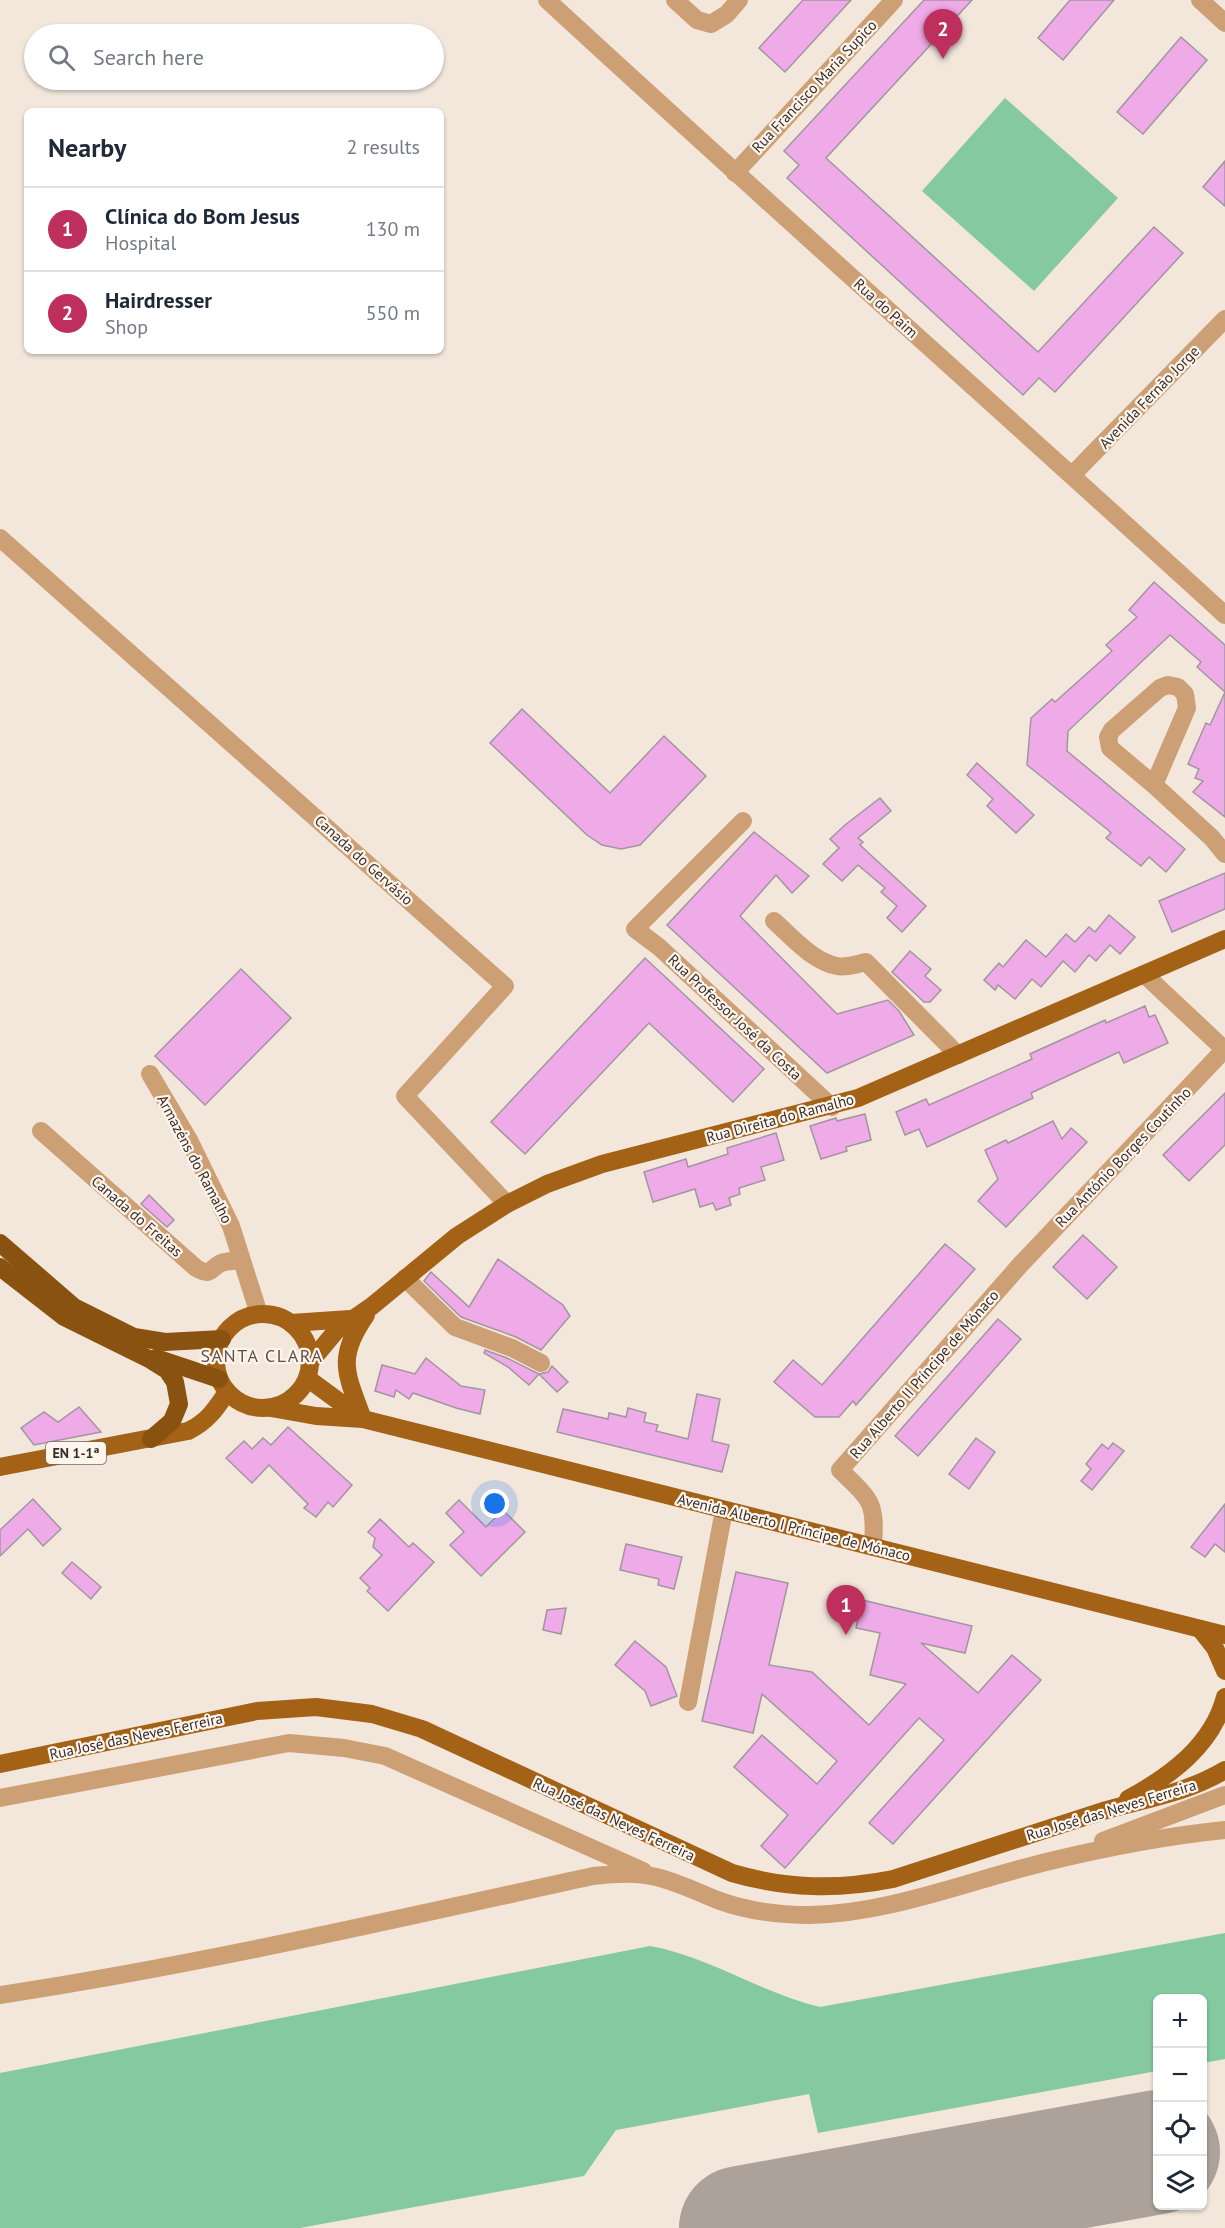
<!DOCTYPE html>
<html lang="en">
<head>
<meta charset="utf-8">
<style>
	:root { --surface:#fff; --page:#f6f6f7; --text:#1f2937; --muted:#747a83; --line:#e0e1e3; --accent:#be2f5d }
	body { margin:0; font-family:"PT Sans",sans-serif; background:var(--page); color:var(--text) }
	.controls { position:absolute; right:18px; bottom:18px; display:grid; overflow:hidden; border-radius:9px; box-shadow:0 2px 4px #0004 }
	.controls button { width:54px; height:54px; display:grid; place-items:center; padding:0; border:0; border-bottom:2px solid var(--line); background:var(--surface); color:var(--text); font:30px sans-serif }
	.you { position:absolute; left:495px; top:1504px; width:21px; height:21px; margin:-15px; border:4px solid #fff; border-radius:50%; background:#1a73e8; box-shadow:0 0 0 9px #1a73e833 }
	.badge { display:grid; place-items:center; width:39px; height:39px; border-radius:50%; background:var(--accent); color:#fff; font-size:20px; font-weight:700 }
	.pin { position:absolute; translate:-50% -50px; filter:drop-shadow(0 2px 3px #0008) }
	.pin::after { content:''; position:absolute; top:32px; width:21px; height:18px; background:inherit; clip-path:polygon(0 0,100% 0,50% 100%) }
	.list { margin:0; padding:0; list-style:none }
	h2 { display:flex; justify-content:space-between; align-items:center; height:78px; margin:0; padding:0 24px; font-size:26px }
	h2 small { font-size:20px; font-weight:400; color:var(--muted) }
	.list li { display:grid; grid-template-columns:39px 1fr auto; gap:18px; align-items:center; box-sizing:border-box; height:84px; padding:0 24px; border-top:2px solid var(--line) }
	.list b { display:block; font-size:22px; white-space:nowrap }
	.list p { margin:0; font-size:20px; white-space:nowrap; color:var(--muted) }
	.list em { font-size:20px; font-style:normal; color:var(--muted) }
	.icon { flex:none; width:33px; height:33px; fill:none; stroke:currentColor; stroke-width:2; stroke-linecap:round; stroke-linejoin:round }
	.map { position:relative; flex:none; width:1225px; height:2228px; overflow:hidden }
	.search { position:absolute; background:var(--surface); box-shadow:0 2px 4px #0004; left:24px; top:24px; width:420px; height:66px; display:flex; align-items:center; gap:15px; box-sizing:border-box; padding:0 21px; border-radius:33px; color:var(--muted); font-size:22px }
	.panel { position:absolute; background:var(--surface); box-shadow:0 2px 4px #0004; left:24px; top:108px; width:420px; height:246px; border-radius:9px }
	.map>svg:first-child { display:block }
	.green { fill:#84c99f }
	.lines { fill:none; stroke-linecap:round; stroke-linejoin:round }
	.runway { stroke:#aca29a; stroke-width:124 }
	.building { fill:#efaae8; stroke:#a196a0; stroke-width:1.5 }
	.minor { stroke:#cd9f75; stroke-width:18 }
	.major { stroke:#a36216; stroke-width:18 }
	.highway { stroke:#895210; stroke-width:18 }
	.labels { text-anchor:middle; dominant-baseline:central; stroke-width:4.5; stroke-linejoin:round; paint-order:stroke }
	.shield { fill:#fff5ec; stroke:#716a65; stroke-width:1.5 }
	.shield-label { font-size:14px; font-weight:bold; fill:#342f2b }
	.street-label { font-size:15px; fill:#342f2b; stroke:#fff5ec }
	.quarter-label { font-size:18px; letter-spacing:1.5px; fill:#5b5148; stroke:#fff5ec }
</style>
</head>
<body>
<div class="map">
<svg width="1225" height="2228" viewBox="0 0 1225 2228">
	<rect width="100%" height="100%" fill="#f3e7dc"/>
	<g class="green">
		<path d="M1005 98 1118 198 1034 291 922 191Z"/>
		<path d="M1225 1933V2059L1203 2063 1202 1998H1158L1157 2071 818 2133 809 2094 616 2130 584 2176 300 2228H0V2073L650 1946C708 1956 761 1993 820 2007Z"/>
	</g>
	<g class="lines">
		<path class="runway" d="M741 2228 1158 2152"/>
	</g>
	<g class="building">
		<path d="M803 0H851L785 72 759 48Z"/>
		<path d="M924 0H972L826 158 1038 352 1154 227 1183 253 1055 392 1039 378 1023 395 787 178 799 165 784 151Z"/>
		<path d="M1070 0H1114L1063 60 1038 38Z"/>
		<path d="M1181 37 1207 60 1143 134 1117 112Z"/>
		<path d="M1225 161V206L1203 187Z"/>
		<path d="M1154 582 1225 645V817L1193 792 1203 781 1195 778 1199 769 1188 764 1206 723 1210 725 1225 692 1197 667 1201 662 1170 635 1068 731 1067 751 1185 849 1166 872 1149 857 1141 866 1106 838 1111 833 1108 830 1027 765 1031 718 1052 699 1055 702 1112 651 1106 645 1137 617 1129 610Z"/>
		<path d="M522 709 610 793 664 736 706 776 640 845 621 849 602 845 587 835 490 743Z"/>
		<path d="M977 763 1034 815 1016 833 987 806 993 799 967 775Z"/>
		<path d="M880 798 891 811 858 838 863 842 860 845 926 906 902 932 887 918 897 906 881 892 885 888 858 865 842 881 823 864 839 848 830 839 845 825Z"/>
		<path d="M754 832 809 876 792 893 776 875 740 916 837 1014 888 1000 899 1011 914 1035 827 1073 667 925Z"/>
		<path d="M1225 873V909L1172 932 1159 901Z"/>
		<path d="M1109 915 1135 937 1120 954 1110 945 1096 961 1089 955 1075 972 1063 961 1041 987 1032 979 1015 999 998 985 995 990 984 980 999 963 1003 967 1026 940 1046 957 1066 934 1075 942 1089 927 1095 932Z"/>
		<path d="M910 951 931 969 925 976 941 990 930 1002H924L892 972Z"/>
		<path d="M645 958 764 1069 733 1102 649 1023 525 1154 491 1122Z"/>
		<path d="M241 969 291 1018 205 1105 155 1056Z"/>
		<path d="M1145 1006 1149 1017 1155 1015 1168 1043 1124 1063 1119 1052 1031 1093 1033 1098 927 1147 919 1129 905 1135 896 1112 926 1099 929 1105 1032 1059 1030 1054 1074 1034 1105 1020 1106 1023Z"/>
		<path d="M1225 1093V1145L1189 1181 1163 1155Z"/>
		<path d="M865 1114 871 1140 846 1147 847 1151 821 1159 810 1126 836 1118 837 1121Z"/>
		<path d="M1053 1121 1062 1139 1071 1128 1087 1142 1006 1227 978 1201 998 1179 985 1150 1006 1140 1008 1143Z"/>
		<path d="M776 1133 784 1160 761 1167 765 1180 739 1188 740 1194 729 1198 731 1205 716 1210 713 1203 700 1207 695 1189 653 1202 644 1172 686 1159 688 1167 728 1154 727 1148Z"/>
		<path d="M149 1195 174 1220 167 1227 141 1204Z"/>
		<path d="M1083 1235 1117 1267 1087 1299 1053 1267Z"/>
		<path d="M945 1244 975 1269 856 1405 853 1401 839 1417H815L774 1382 793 1360 822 1385Z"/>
		<path d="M498 1259 563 1305 570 1316 541 1350 516 1337 461 1317 424 1281 431 1272 469 1307Z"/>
		<path d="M998 1319 1021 1339 918 1456 895 1436Z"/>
		<path d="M485 1350 507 1358 539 1374 529 1385 508 1367 484 1353Z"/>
		<path d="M426 1358 461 1386 485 1390 480 1414 456 1408 413 1393 409 1399 396 1390 394 1397 375 1391 382 1365 415 1374Z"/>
		<path d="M552 1366 568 1382 557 1392 539 1374 548 1372Z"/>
		<path d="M697 1394 720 1399 712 1441 729 1445 722 1472 557 1432 563 1409 608 1419 609 1413 626 1417 628 1408 646 1413 644 1422 658 1425 656 1431 688 1439Z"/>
		<path d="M79 1407 101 1432 34 1445 21 1428 44 1412 58 1422Z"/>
		<path d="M288 1427 352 1485 333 1507 328 1502 316 1517 304 1508 308 1504 269 1465 252 1483 226 1458 244 1441 252 1449 263 1438 271 1445Z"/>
		<path d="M976 1438 995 1452 969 1489 949 1474Z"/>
		<path d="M1113 1443 1124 1451 1092 1490 1081 1481 1091 1469 1086 1464 1102 1444 1108 1449Z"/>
		<path d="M33 1499 61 1529 43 1546 28 1529 0 1556V1530Z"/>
		<path d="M459 1500 486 1527 503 1510 525 1532 481 1576 450 1545 464 1532 446 1513Z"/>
		<path d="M1225 1504V1552L1215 1544 1205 1557 1191 1547Z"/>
		<path d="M380 1519 409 1547 413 1543 434 1562 388 1611 367 1591 370 1588 360 1578 382 1555 373 1547 375 1538 368 1532Z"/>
		<path d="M626 1544 682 1557 674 1589 658 1585 659 1579 620 1570Z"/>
		<path d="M72 1562 101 1587 91 1599 62 1573Z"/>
		<path d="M736 1572 788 1583 769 1665 812 1672 869 1725 906 1684 870 1675 880 1633 856 1628 862 1600 972 1626 965 1653 921 1643 978 1693 1012 1655 1041 1680 893 1844 869 1823 944 1740 919 1718 785 1868 761 1846 788 1815 734 1767 762 1735 817 1784 837 1761 762 1694 753 1733 702 1721Z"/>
		<path d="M566 1608 561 1634 543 1630 547 1610Z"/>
		<path d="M635 1641 666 1667 677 1696 651 1706 645 1691 615 1665Z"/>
	</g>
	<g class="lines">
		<g class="minor">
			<path d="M547 0C771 207 1000 409 1225 615"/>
			<path d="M675 0 697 20 711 24 727 14 739 0"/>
			<path d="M1200 0 1225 23"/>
			<path d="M735 173 894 0"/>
			<path d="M1072 475 1225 319"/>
			<path d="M0 538 505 986 405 1096 507 1204"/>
			<path d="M1154 785 1187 708 1185 694 1178 687 1168 685 1160 688 1112 730 1108 737 1110 748 1154 785 1212 838 1225 854"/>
			<path d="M743 821 635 929 659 947 832 1107"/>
			<path d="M774 921C792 937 812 961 837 966 846 968 857 964 866 962L958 1055"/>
			<path d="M1144 974 1225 1050"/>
			<path d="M150 1074 189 1140 231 1226 259 1314"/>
			<path d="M41 1131 196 1268C212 1277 209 1269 221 1263 227 1261 235 1261 241 1260"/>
			<path d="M405 1278 455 1327 512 1348 541 1363"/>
			<path d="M873 1547C876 1502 872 1501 840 1470L1021 1264 1225 1049"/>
			<path d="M688 1702 724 1510"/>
			<path d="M0 1798 289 1743 344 1748 385 1756 643 1871"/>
			<path d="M1103 1841 1225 1795"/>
			<path d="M0 1995C199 1965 396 1919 593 1876 614 1874 635 1872 656 1877 678 1882 699 1893 720 1901 748 1911 781 1915 810 1915 891 1913 968 1881 1046 1862 1104 1848 1165 1836 1225 1830"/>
		</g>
		<g class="major">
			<circle cx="263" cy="1361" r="47"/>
			<path d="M291 1323 350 1319"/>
			<path d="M311 1361 336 1331 372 1306 457 1236 507 1204 547 1184 602 1164 858 1098 1225 939"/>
			<path d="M307 1378 363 1419"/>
			<path d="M271 1408 316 1416 363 1419 1225 1635"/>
			<path d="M363 1419C346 1373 336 1358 366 1315"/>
			<path d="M0 1467 188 1431C207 1422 216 1409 227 1392"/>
			<path d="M1200 1629 1215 1648 1225 1671"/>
			<path d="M0 1764 257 1711 316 1707 372 1714 422 1729 732 1873C787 1889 838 1890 893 1879 963 1856 1033 1833 1103 1811 1145 1799 1187 1793 1225 1770"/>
			<path d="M1128 1799C1170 1776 1212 1746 1225 1697"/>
		</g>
		<g class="highway">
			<path d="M0 1243 74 1307 134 1337 165 1342 222 1339"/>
			<path d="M0 1267 64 1317 151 1360 167 1370 175 1382 179 1404 172 1421 151 1439"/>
			<path d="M156 1358 219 1379"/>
		</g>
	</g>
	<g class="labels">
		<rect class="shield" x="46" y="1442" width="60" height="22" rx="4.5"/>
		<g class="shield-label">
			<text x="76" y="1453">EN 1-1ª</text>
		</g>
		<g class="street-label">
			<text transform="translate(814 86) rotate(-47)">Rua Francisco Maria Supico</text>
			<text transform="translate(886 308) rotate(42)">Rua do Paim</text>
			<text transform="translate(1149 397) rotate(-46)">Avenida Fernão Jorge</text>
			<text transform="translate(364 860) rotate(42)">Canada do Gervásio</text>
			<text transform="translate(735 1017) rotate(43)">Rua Professor José da Costa</text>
			<text transform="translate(780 1118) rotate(-15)">Rua Direita do Ramalho</text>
			<text transform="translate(1123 1157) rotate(-46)">Rua António Borges Coutinho</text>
			<text transform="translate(195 1159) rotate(62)">Armazéns do Ramalho</text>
			<text transform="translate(137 1216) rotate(41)">Canada do Freitas</text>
			<text transform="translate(924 1374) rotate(-49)">Rua Alberto II Príncipe de Mónaco</text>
			<text transform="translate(794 1527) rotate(14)">Avenida Alberto I Príncipe de Mónaco</text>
			<text transform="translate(136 1736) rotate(-12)">Rua José das Neves Ferreira</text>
			<text transform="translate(1111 1810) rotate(-17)">Rua José das Neves Ferreira</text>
			<text transform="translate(614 1819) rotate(25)">Rua José das Neves Ferreira</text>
		</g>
		<g class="quarter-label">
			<text x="262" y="1355">SANTA CLARA</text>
		</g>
	</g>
</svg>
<div class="controls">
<button>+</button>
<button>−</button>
<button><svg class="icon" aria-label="locate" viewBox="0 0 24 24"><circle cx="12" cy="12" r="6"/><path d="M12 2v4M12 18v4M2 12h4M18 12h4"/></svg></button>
<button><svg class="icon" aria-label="layers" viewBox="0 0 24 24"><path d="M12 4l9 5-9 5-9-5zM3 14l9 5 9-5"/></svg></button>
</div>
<div class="you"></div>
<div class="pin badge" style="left:846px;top:1635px">1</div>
<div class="pin badge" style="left:943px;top:59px">2</div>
<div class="search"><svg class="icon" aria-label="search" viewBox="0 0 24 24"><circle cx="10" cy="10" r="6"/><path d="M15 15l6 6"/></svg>Search here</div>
<section class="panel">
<h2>Nearby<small>2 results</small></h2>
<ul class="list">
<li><span class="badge">1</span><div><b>Clínica do Bom Jesus</b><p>Hospital</p></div><em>130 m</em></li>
<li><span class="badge">2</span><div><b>Hairdresser</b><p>Shop</p></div><em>550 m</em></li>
</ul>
</section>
</div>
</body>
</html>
